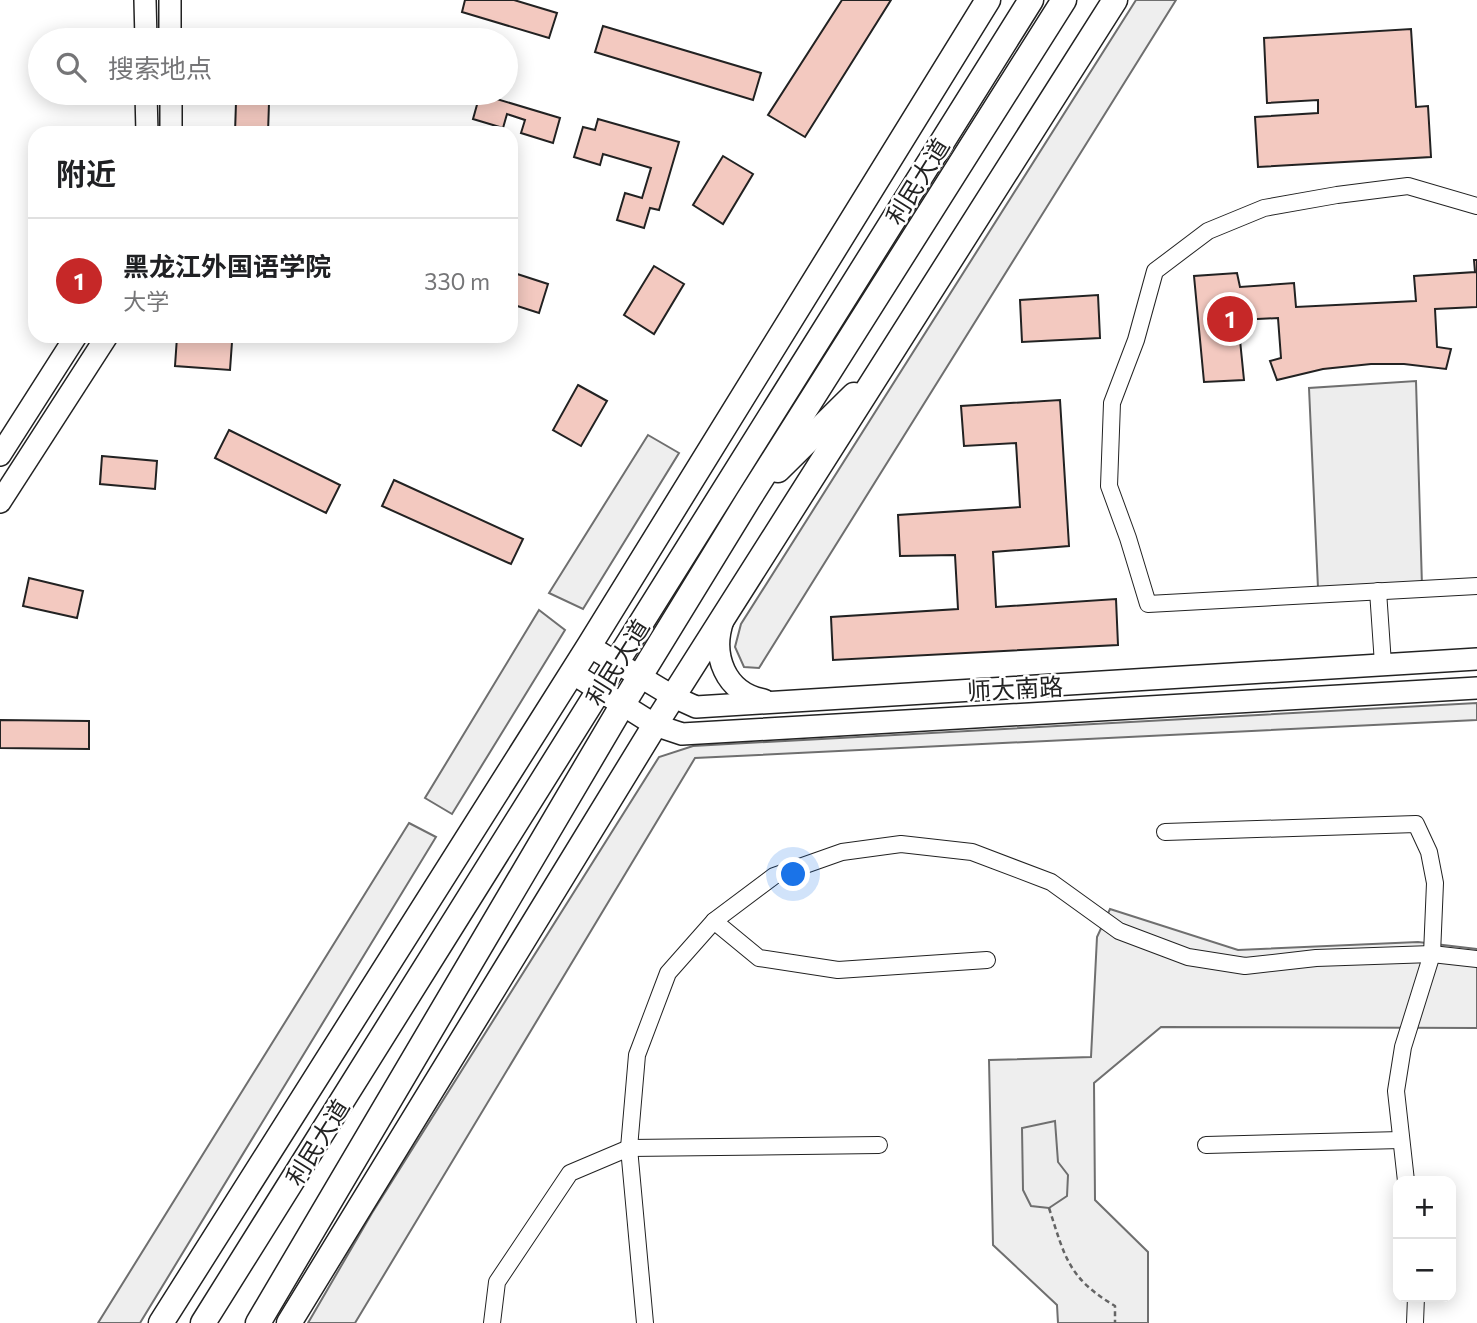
<!DOCTYPE html>
<html lang="zh">
<head>
<meta charset="utf-8">
<style>
	:root { --surface:#fff; --page:#f6f6f6; --text:#202124; --muted:#757577; --line:#e0e0e0; --accent:#c62828 }
	body { margin:0; font-family:Commissioner,"Noto Sans SC",sans-serif; background:var(--page); color:var(--text) }
	.controls { position:absolute; right:21px; bottom:21px; display:grid; overflow:hidden; border-radius:14px; box-shadow:0 4px 18px #0003 }
	.controls button { width:63px; height:63px; display:grid; place-items:center; padding:0; border:0; border-bottom:2px solid var(--line); background:var(--surface); color:var(--text); font:35px sans-serif }
	.you { position:absolute; left:794px; top:875px; width:24px; height:24px; margin:-18px; border:5px solid #fff; border-radius:50%; background:#1a73e8; box-shadow:0 0 0 10px #1a73e833 }
	.badge { display:grid; place-items:center; width:46px; height:46px; border-radius:50%; background:var(--accent); color:#fff; font-size:23px; font-weight:700 }
	.pin { position:absolute; translate:-50% -50%; border:4px solid #fff; box-shadow:0 2px 7px #0006 }
	.list { margin:0; padding:0; list-style:none }
	h2 { display:flex; justify-content:space-between; align-items:center; height:91px; margin:0; padding:0 28px; font-size:30px }
	h2 small { font-size:23px; font-weight:400; color:var(--muted) }
	.list li { display:grid; grid-template-columns:46px 1fr auto; gap:21px; align-items:center; box-sizing:border-box; height:126px; padding:0 28px; border-top:2px solid var(--line) }
	.list b { display:block; font-size:26px; white-space:nowrap }
	.list p { margin:0; font-size:23px; white-space:nowrap; color:var(--muted) }
	.list em { font-size:23px; font-style:normal; color:var(--muted) }
	.icon { flex:none; width:38px; height:38px; fill:none; stroke:currentColor; stroke-width:2; stroke-linecap:round; stroke-linejoin:round }
	.map { position:relative; flex:none; width:1477px; height:1323px; overflow:hidden }
	.search { position:absolute; background:var(--surface); box-shadow:0 4px 18px #0003; left:28px; top:28px; width:490px; height:77px; display:flex; align-items:center; gap:18px; box-sizing:border-box; padding:0 24px; border-radius:38px; color:var(--muted); font-size:26px }
	.panel { position:absolute; background:var(--surface); box-shadow:0 4px 18px #0003; left:28px; top:126px; width:490px; height:217px; border-radius:21px }
	.map>svg:first-child { display:block }
	.green { fill:#eee; stroke:#6f6f6f; stroke-width:2 }
	.parking { fill:#ededed; stroke:#6f6f6f; stroke-width:2 }
	.building { fill:#f3c9c0; stroke:#222; stroke-width:2 }
	.lines { fill:none; stroke-linecap:round; stroke-linejoin:round }
	.minor-casing { stroke:#222; stroke-width:18 }
	.major-casing { stroke:#222; stroke-width:24 }
	.highway-casing { stroke:#222; stroke-width:27 }
	.path { stroke:#646464; stroke-width:2.5; stroke-dasharray:5 3.5; stroke-linecap:butt }
	.minor { stroke:#fff; stroke-width:16 }
	.major { stroke:#fff; stroke-width:21 }
	.highway { stroke:#fff; stroke-width:24 }
	.labels { text-anchor:middle; dominant-baseline:central; stroke-width:5; stroke-linejoin:round; paint-order:stroke }
	.street-label { font-size:24px; fill:#222; stroke:#fff }
</style>
</head>
<body>
<div class="map">
<svg width="1477" height="1323" viewBox="0 0 1477 1323">
	<rect width="100%" height="100%" fill="#fff"/>
	<g class="green">
		<path d="M1136 0H1176L759 668 744 667 735 647 741 624Z"/>
		<path d="M648 435 679 453 583 609 549 593Z"/>
		<path d="M539 610 565 630 452 814 425 798Z"/>
		<path d="M1477 703V720L695 758 355 1323H308L372 1213 659 757 693 746Z"/>
		<path d="M409 823 436 837 140 1323H98Z"/>
		<path d="M1110 909 1238 950 1418 942 1477 949V1028L1161 1027 1094 1083 1095 1200 1148 1252V1323H1058L1057 1305 993 1245 989 1060 1091 1057 1097 937Z"/>
	</g>
	<g class="parking">
		<path d="M1416 381 1422 586 1318 588 1309 388Z"/>
		<path d="M1055 1121 1058 1162 1068 1175 1067 1196 1049 1208 1031 1206 1023 1190 1022 1128Z"/>
	</g>
	<g class="building">
		<path d="M465 0H514L557 13 549 38 462 12Z"/>
		<path d="M842 0H891L805 137 768 115Z"/>
		<path d="M603 26 761 73 753 100 595 52Z"/>
		<path d="M1411 29 1416 107 1428 106 1431 157 1258 167 1255 117 1318 113V100L1267 103 1264 38Z"/>
		<path d="M480 94 560 118 553 143 521 133 525 120 507 114 503 128 473 119Z"/>
		<path d="M236 102 269 103 268 133H235Z"/>
		<path d="M598 119 679 142 659 210 650 208 644 228 617 220 625 193 642 198 651 168 603 154 600 165 574 157 583 127 595 130Z"/>
		<path d="M723 156 753 174 723 224 693 205Z"/>
		<path d="M1474 260H1477V307L1435 309 1437 347 1451 349 1446 369 1404 364H1371L1323 369 1277 380 1270 361 1281 358 1278 318 1238 320 1244 380 1204 382 1194 276 1237 273 1240 287 1294 283 1296 307 1416 301 1414 276 1475 272Z"/>
		<path d="M654 266 684 284 654 334 624 315Z"/>
		<path d="M511 272 548 284 539 313 511 304Z"/>
		<path d="M1098 295 1100 338 1022 342 1020 300Z"/>
		<path d="M177 337 232 342 230 370 175 366Z"/>
		<path d="M578 385 607 401 581 446 553 430Z"/>
		<path d="M1060 400 1069 546 993 552 996 607 1116 599 1118 645 833 660 831 617 958 609 955 555 900 556 898 515 1020 507 1016 443 964 446 961 406Z"/>
		<path d="M229 430 340 485 326 513 215 458Z"/>
		<path d="M102 456 157 461 155 489 100 484Z"/>
		<path d="M394 480 523 539 511 564 382 506Z"/>
		<path d="M29 578 83 591 77 618 23 606Z"/>
		<path d="M0 720 89 721V749L0 748Z"/>
	</g>
	<g class="lines">
		<defs>
			<g id="minor">
				<path d="M1477 206 1408 186 1337 195 1264 208 1208 231 1155 271 1136 340 1112 403 1109 486 1128 538 1148 604 1477 586"/>
				<path d="M1378 591 1383 664"/>
				<path d="M1165 832 1416 824 1429 852 1435 883 1432 954 1403 1047 1396 1091 1406 1181"/>
				<path d="M714 921 759 958 838 970 987 960"/>
				<path d="M1206 1145 1401 1140"/>
				<path d="M492 1323 497 1282 570 1173 629 1148 879 1145"/>
				<path d="M645 1323 629 1148 637 1055 668 973 714 921 774 876 842 852 901 844 972 852 1051 882 1119 931 1188 957 1245 966 1316 958 1432 954 1477 959"/>
				<path d="M1415 1323 1416 1297"/>
			</g>
			<g id="major">
				<path d="M145 0 146 40"/>
				<path d="M170 0V40"/>
				<path d="M146 93 147 133"/>
				<path d="M171 93V133"/>
				<path d="M0 455 76 336"/>
				<path d="M0 502 107 336"/>
				<path d="M723 620C711 655 725 693 764 700"/>
				<path d="M589 646 674 697 696 707 1477 659"/>
				<path d="M572 673 655 725 682 734 1477 688"/>
			</g>
			<g id="highway">
				<path d="M778 470 854 395"/>
				<path d="M161 1323 589 646 988 0"/>
				<path d="M203 1323 1031 0"/>
				<path d="M258 1323 623 704 748 500 1064 0"/>
				<path d="M289 1323 655 725 1115 0"/>
			</g>
		</defs>
		<use href="#minor" class="minor-casing"/>
		<use href="#major" class="major-casing"/>
		<use href="#highway" class="highway-casing"/>
		<path class="path" d="M1049 1208C1065 1257 1068 1278 1115 1306V1323"/>
		<use href="#minor" class="minor"/>
		<use href="#major" class="major"/>
		<use href="#highway" class="highway"/>
	</g>
	<g class="labels">
		<g class="street-label">
			<text transform="translate(917 181) rotate(-58)">利民大道</text>
			<text transform="translate(617 662) rotate(-58)">利民大道</text>
			<text transform="translate(1015 688) rotate(-3)">师大南路</text>
			<text transform="translate(317 1142) rotate(-58)">利民大道</text>
		</g>
	</g>
</svg>
<div class="controls">
<button>+</button>
<button>−</button>
</div>
<div class="you"></div>
<div class="pin badge" style="left:1230px;top:319px">1</div>
<div class="search"><svg class="icon" aria-label="search" viewBox="0 0 24 24"><circle cx="10" cy="10" r="6"/><path d="M15 15l6 6"/></svg>搜索地点</div>
<section class="panel">
<h2>附近<small></small></h2>
<ul class="list">
<li><span class="badge">1</span><div><b>黑龙江外国语学院</b><p>大学</p></div><em>330 m</em></li>
</ul>
</section>
</div>
</body>
</html>
